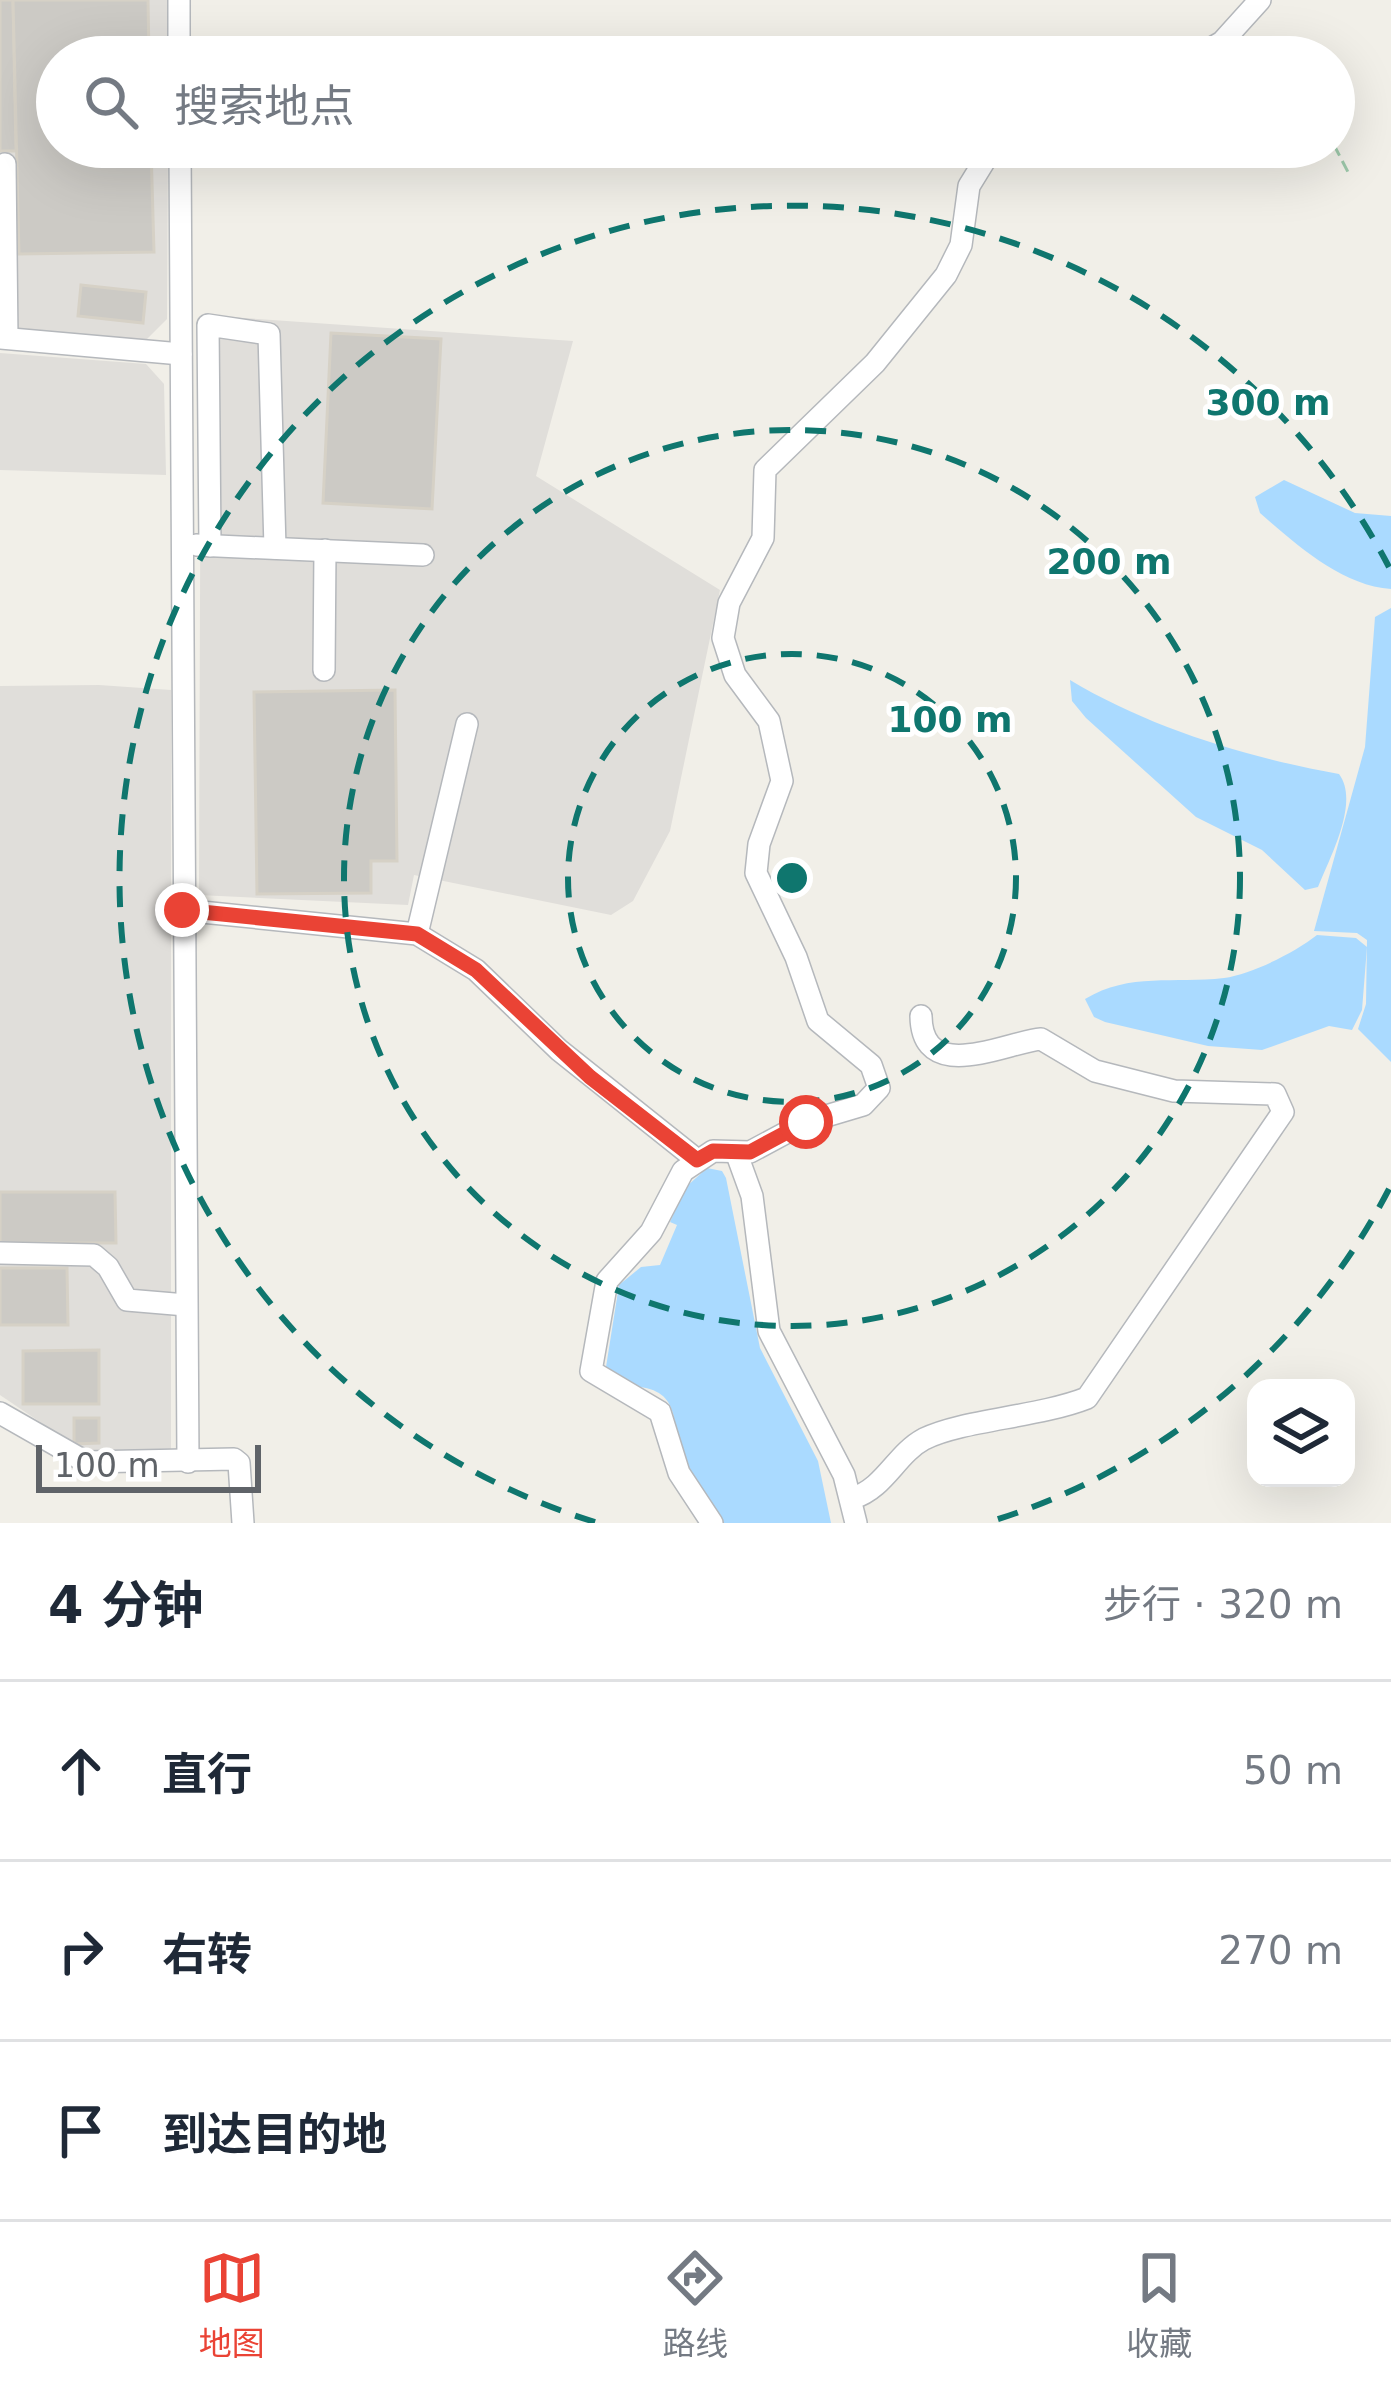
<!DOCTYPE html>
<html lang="zh">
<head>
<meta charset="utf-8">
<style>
	:root { --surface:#fff; --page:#f6f6f7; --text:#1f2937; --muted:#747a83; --line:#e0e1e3; --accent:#ea4335 }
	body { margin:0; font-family:"DejaVu Sans","Noto Sans SC",sans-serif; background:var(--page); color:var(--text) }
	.controls { position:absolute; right:36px; bottom:36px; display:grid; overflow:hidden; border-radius:24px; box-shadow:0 12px 48px #0002 }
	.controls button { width:108px; height:108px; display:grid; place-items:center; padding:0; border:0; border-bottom:3px solid var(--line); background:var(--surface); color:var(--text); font:60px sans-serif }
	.scale { position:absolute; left:36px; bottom:30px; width:225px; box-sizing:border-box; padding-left:12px; border:6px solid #5f6368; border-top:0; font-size:33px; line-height:42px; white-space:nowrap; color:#5f6368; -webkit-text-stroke:9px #fff; paint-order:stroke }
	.stop { position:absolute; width:36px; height:36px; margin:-27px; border:9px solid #ea4335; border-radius:50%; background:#fff }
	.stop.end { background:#ea4335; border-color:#fff; box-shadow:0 3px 12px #0008 }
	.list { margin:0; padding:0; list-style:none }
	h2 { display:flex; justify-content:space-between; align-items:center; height:156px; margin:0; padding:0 48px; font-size:51px }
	h2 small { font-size:39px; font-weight:400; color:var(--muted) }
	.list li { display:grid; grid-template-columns:78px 1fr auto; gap:36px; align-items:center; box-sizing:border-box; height:180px; padding:0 48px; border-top:3px solid var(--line) }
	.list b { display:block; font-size:45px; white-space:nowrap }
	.list em { font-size:39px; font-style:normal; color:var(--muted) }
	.icon { flex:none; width:66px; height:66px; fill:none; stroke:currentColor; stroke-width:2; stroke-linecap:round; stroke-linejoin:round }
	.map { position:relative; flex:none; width:1391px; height:1523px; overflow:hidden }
	.search { position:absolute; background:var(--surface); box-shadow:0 12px 48px #0002; left:36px; right:36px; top:36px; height:132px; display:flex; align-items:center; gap:30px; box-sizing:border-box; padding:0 42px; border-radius:66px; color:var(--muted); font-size:45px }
	.sheet { height:696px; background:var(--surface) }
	nav { display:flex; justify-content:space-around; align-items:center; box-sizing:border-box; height:168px; border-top:3px solid var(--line); background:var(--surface); font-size:33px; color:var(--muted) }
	nav a { display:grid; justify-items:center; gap:6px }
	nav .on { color:var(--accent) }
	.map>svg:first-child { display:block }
	.industrial { fill:#e0deda }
	.water { fill:#aadaff }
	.building { fill:#cccac5; stroke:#d6d1c6; stroke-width:3 }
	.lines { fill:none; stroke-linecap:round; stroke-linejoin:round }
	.minor-casing { stroke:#b5b8bc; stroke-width:24 }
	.path { stroke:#9cc7a9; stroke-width:3; stroke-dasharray:12 6; stroke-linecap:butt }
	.minor { stroke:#fff; stroke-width:21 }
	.route { stroke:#ea4335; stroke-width:15 }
	.ring { fill:none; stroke:#0f766e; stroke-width:6; stroke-dasharray:21 15 }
	.centre { fill:#0f766e; stroke:#fff; stroke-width:6 }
	.ring-label { font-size:36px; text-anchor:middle; font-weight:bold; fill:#0f766e; stroke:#fff; stroke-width:10; stroke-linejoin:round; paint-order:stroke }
</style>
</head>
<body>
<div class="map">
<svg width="1391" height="1523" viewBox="0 0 1391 1523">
	<rect width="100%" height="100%" fill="#f1efe8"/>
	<g class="industrial">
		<path d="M0 0H169L168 57H57V147H168L167 319 145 341 0 327Z"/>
		<path d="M201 315 573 341 536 476 720 590 670 831 633 901 611 915 414 875 408 905 199 895Z"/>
		<path d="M0 353 146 364 164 384 166 475 0 470Z"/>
		<path d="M99 685 171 690V1451L86 1453 0 1395V686Z"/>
	</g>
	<g class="water">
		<path d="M1284 480 1355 513 1391 516V589C1341 585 1298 546 1260 513L1255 497Z"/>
		<path d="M1391 608V1062L1358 1029 1366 1004 1367 940 1357 933 1314 931 1365 747 1375 617Z"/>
		<path d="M1070 680C1150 728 1249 758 1339 774 1360 802 1330 857 1318 887L1305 890 1262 850 1196 817 1086 718 1072 701Z"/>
		<path d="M1317 935 1356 938 1367 947 1362 1010 1352 1030 1329 1026 1262 1050 1208 1046 1105 1022 1094 1017 1085 999C1130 972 1174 984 1224 978 1252 974 1294 953 1317 935Z"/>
		<path d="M707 1168 722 1171 726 1178 760 1348 818 1461 831 1523H724C708 1503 689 1482 682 1458 671 1418 682 1386 625 1386L606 1367 619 1285 641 1267 660 1265 677 1225 670 1222 686 1187Z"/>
	</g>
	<g class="building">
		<path d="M0 0H13L16 151H0Z"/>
		<path d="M13 0H148L149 57H57V147H151L154 252 19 254Z"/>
		<path d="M81 285 146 292 143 323 78 316Z"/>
		<path d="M331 333 441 339 432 509 323 503Z"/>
		<path d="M395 690 397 861H371V893L257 894 254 692Z"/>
		<path d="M0 1192H115L116 1243H0Z"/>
		<path d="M0 1268H67L68 1325H0Z"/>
		<path d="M99 1350V1404H23V1351Z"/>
		<path d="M74 1418H99V1443L74 1444Z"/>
	</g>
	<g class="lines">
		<defs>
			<g id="minor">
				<path d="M179 0V57"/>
				<path d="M1196 57 1222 42 1260 0"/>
				<path d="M180 147 188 1462"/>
				<path d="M5 164 7 338"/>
				<path d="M0 338 181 354"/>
				<path d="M196 545 423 555"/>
				<path d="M210 546 208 325 269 334 275 548"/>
				<path d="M324 670 325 550"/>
				<path d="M182 910 417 934 476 970 559 1050 697 1160"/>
				<path d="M417 934 467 724"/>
				<path d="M736 1152 752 1196 769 1331 844 1475 856 1523"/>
				<path d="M0 1253 94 1255 108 1267 127 1300 186 1305"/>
				<path d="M0 1413 86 1462 234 1459 239 1463 243 1523"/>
				<path d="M853 1498C885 1488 896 1454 924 1439 962 1420 1039 1417 1087 1398L1283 1112 1275 1094 1174 1091 1095 1071 1041 1039C1006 1042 922 1086 921 1016"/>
				<path d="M712 1523 679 1473 660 1412 591 1371 607 1281 651 1232 683 1171 713 1151 750 1152 806 1122 863 1105 879 1088 871 1065 818 1021 796 957 756 873 759 844 782 781 769 721 735 675 723 638 729 603 763 538 765 470 875 363 946 275 961 245 969 186 993 147"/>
			</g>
		</defs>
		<use href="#minor" class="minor-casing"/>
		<path class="path" d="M1334 145 1349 174"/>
		<use href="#minor" class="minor"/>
	</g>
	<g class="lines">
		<path class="route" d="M182 910 417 934 476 970 590 1077 697 1160 713 1151 750 1152 806 1122"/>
	</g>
	<g class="ring">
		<circle cx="792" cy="878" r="224"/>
		<circle cx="792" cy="878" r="448"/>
		<path d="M1389 1189A673 673 0 0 1 989 1522M595 1522A673 673 0 1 1 1389 567"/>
	</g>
	<circle cx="792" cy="878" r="18" class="centre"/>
	<g class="ring-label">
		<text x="1268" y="415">300 m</text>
		<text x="1109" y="574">200 m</text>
		<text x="950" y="732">100 m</text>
	</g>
</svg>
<div class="controls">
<button><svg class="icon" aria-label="layers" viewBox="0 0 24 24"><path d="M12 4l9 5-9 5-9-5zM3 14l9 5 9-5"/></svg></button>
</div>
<div class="scale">100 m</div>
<div class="stop" style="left:806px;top:1122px"></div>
<div class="stop end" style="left:182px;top:910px"></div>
<div class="search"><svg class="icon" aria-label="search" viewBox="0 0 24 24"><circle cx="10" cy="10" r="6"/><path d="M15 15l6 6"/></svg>搜索地点</div>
</div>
<section class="sheet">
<h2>4 分钟<small>步行 · 320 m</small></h2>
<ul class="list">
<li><svg class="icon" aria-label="ahead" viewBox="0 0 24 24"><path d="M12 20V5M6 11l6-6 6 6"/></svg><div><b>直行</b></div><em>50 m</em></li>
<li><svg class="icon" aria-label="right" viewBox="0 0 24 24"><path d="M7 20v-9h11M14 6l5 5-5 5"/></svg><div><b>右转</b></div><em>270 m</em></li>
<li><svg class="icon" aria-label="arrive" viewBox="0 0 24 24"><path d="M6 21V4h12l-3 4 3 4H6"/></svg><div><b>到达目的地</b></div></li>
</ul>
</section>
<nav>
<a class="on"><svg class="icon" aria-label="map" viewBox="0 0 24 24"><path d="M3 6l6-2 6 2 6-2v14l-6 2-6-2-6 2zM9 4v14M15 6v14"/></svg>地图</a>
<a><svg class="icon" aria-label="directions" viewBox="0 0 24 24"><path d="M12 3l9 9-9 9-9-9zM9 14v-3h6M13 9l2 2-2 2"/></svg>路线</a>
<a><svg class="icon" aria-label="saved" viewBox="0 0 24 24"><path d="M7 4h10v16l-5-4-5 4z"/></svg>收藏</a>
</nav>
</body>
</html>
